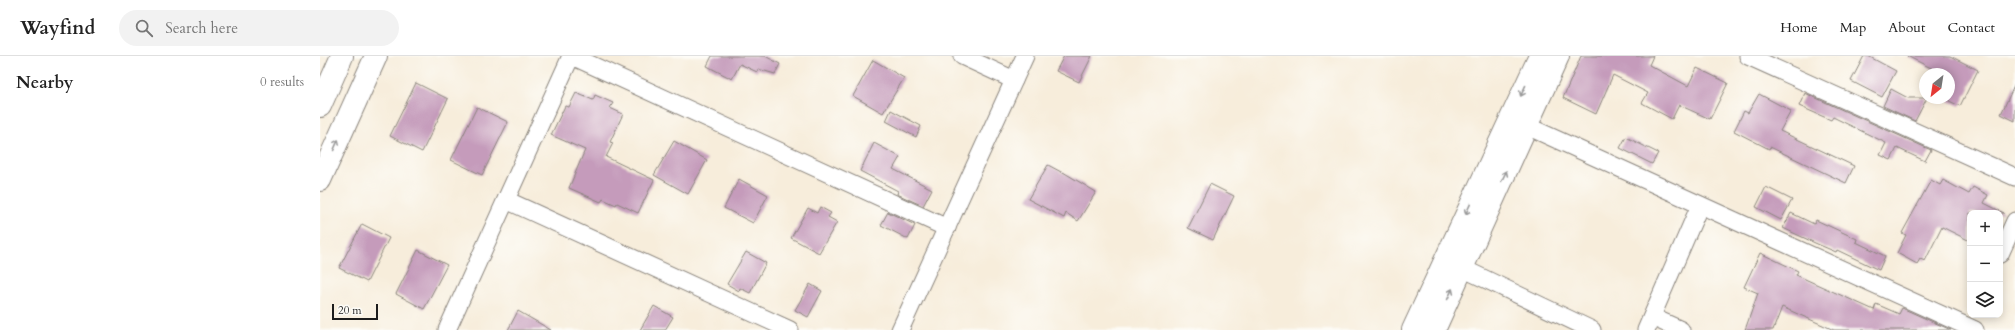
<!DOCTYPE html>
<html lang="en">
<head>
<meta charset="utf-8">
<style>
	:root { --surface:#fff; --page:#f2f2f2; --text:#222; --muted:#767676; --line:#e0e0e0 }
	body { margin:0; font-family:Cardo,serif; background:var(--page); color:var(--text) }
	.controls { position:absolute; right:12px; bottom:12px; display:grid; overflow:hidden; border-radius:8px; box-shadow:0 2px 10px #0003 }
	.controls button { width:36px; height:36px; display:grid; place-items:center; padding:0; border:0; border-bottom:1px solid var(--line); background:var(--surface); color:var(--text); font:20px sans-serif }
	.compass { position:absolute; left:1599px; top:12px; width:36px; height:36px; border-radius:50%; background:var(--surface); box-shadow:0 2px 10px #0003; rotate:210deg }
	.scale { position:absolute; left:12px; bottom:10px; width:46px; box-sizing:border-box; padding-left:4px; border:2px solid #1c1c1c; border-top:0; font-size:11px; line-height:14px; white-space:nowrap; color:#1c1c1c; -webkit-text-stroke:3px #fdfcf7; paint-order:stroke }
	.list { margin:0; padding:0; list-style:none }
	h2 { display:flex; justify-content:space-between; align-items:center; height:52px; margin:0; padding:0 16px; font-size:17px }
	h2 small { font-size:13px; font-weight:400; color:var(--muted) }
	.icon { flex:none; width:22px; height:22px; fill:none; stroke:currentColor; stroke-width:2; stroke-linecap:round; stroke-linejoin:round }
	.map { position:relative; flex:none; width:1695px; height:274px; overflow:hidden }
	header { display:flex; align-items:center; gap:24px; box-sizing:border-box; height:56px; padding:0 20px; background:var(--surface); border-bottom:1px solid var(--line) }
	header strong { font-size:19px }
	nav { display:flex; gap:22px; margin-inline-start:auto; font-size:14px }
	.search { width:280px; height:36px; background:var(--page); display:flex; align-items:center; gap:10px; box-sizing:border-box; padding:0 14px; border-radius:22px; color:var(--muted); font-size:15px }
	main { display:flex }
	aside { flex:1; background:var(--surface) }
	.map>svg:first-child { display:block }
	.building { fill:#c59bbb }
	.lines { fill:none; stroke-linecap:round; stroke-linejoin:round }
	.minor-casing { stroke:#8a847c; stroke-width:19 }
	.major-casing { stroke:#8a847c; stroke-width:24 }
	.minor { stroke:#fff; stroke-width:17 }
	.major { stroke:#fff; stroke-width:22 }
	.oneway { stroke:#999 }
</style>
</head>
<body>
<header>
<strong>Wayfind</strong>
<div class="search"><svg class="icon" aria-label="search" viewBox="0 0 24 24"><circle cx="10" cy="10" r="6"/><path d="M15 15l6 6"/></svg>Search here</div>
<nav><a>Home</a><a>Map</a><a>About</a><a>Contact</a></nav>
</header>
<main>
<aside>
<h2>Nearby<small>0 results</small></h2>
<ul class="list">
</ul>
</aside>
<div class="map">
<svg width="1695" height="274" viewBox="0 0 1695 274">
	<rect width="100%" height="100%" fill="#fdfcf7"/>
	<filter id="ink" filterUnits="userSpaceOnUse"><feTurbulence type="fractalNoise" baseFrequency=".025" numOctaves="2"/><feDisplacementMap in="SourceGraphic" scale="8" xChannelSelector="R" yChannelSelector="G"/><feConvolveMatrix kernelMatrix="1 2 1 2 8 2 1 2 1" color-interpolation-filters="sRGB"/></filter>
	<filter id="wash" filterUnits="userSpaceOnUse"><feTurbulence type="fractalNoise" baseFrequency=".012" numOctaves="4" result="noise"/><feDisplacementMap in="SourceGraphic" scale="16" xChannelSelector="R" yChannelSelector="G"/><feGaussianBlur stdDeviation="0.9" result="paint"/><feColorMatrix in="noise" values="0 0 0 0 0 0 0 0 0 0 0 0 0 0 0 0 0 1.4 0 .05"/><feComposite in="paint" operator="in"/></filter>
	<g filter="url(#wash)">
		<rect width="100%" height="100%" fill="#f7eddb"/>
		<g id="blocks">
			<g class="building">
				<path d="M392 0H445L460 8 455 18 438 13 437 16 420 8 412 23 387 10Z"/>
				<path d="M744 0H772L759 26 736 15Z"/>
				<path d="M1261 0H1333L1329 9 1368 30 1377 12 1408 27 1390 63 1359 49 1352 63 1322 47 1328 37 1293 19 1276 58 1243 42Z"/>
				<path d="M1544 0H1548L1576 15 1562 41 1531 25Z"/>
				<path d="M1587 0H1630L1658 14 1640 50 1629 45V18H1623Z"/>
				<path d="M553 4 584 22 563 57 533 40Z"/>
				<path d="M96 27 128 43 102 96 70 80Z"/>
				<path d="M1695 28V65L1681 58Z"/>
				<path d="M1571 33 1588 42H1607L1595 65 1563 50Z"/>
				<path d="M256 37 273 44 275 39 293 47 290 52 303 58 290 86 293 87 286 101 334 124 318 157 297 147 296 149 283 143 281 146 249 132 265 94 231 79 245 50 249 51Z"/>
				<path d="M1485 37 1611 94 1605 105 1577 92 1571 104 1560 99 1566 87 1513 61 1511 64 1479 50Z"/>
				<path d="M1439 38 1471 55 1460 75 1534 110 1526 127 1450 91 1449 93 1414 75 1424 55 1428 57Z"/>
				<path d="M157 51 188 66 162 119 131 104Z"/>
				<path d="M571 54 601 70 596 81 566 65Z"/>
				<path d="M1306 81 1338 97 1332 108 1300 92Z"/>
				<path d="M354 85 387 104 368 138 334 119Z"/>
				<path d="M554 87 580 101 573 113 612 133 603 150 577 138 578 135 540 115Z"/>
				<path d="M728 109 743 117V116L776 136 758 165 746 157 744 162 708 143Z"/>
				<path d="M419 123 448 139 433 167 404 152Z"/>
				<path d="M1611 124 1620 129 1623 124 1649 138 1653 131 1668 139 1664 147 1684 157H1650V185L1622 171 1605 205 1600 203 1597 208 1577 197 1586 179 1582 177Z"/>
				<path d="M890 128 914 140 893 184 868 172Z"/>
				<path d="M1446 131 1472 144 1461 164 1436 151Z"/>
				<path d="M500 151 511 157 508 161 517 166 499 197 471 182 488 152 497 157Z"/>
				<path d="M568 156 595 169 588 183 561 169Z"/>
				<path d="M1471 157 1494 168 1496 164 1537 183 1536 186 1565 200 1559 214 1517 194 1516 196 1495 187 1463 172Z"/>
				<path d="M42 168 69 182 47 226 19 212Z"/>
				<path d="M98 194 127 209 104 253 76 238Z"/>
				<path d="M426 196 446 207 430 237 420 232 419 235 407 228Z"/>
				<path d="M1440 197 1478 215 1476 219 1554 254 1556 248 1579 258 1582 252 1631 274H1514L1462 251 1453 274H1425L1438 237 1424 231Z"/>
				<path d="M490 228 502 235 488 261 475 254Z"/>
				<path d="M334 250 353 261 345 274H320Z"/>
				<path d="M198 255 231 274H188Z"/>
			</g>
		</g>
	</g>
	<g filter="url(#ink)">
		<use href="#blocks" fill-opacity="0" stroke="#8a847c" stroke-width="1"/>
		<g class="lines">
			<defs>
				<g id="minor">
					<path d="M252 0 627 172"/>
					<path d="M642 0 694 24"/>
					<path d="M1428 0 1695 121"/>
					<path d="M1207 70 1655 274"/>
					<path d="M186 144 470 274"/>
					<path d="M1680 198 1695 165"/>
					<path d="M1142 212 1272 274"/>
					<path d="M1332 261 1361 274"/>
					<path d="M127 274 251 0"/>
					<path d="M580 274 705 0"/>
					<path d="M1326 274 1380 149"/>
				</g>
				<g id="major">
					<path d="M0 50 22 0"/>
					<path d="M0 124 56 0"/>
					<path d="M1093 274 1220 0"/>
					<path d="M1114 274 1238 0"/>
				</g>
			</defs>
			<use href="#minor" class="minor-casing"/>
			<use href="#major" class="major-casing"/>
			<use href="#minor" class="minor"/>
			<use href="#major" class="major"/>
		</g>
		<defs><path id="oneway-shaft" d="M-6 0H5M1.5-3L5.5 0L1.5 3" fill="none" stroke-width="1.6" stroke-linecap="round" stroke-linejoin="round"/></defs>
		<g class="oneway">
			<use href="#oneway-shaft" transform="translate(1203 35) rotate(115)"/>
			<use href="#oneway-shaft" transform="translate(16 89) rotate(-66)"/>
			<use href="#oneway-shaft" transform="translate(1184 120) rotate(-65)"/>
			<use href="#oneway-shaft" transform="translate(1148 153) rotate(115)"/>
			<use href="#oneway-shaft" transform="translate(1130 238) rotate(-66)"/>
		</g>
	</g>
</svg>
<div class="controls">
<button>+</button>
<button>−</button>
<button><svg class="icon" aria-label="layers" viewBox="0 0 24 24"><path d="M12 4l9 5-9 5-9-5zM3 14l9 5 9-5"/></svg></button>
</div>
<svg class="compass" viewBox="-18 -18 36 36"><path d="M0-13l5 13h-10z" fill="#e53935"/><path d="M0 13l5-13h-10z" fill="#767676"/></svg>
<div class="scale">20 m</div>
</div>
</main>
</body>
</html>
